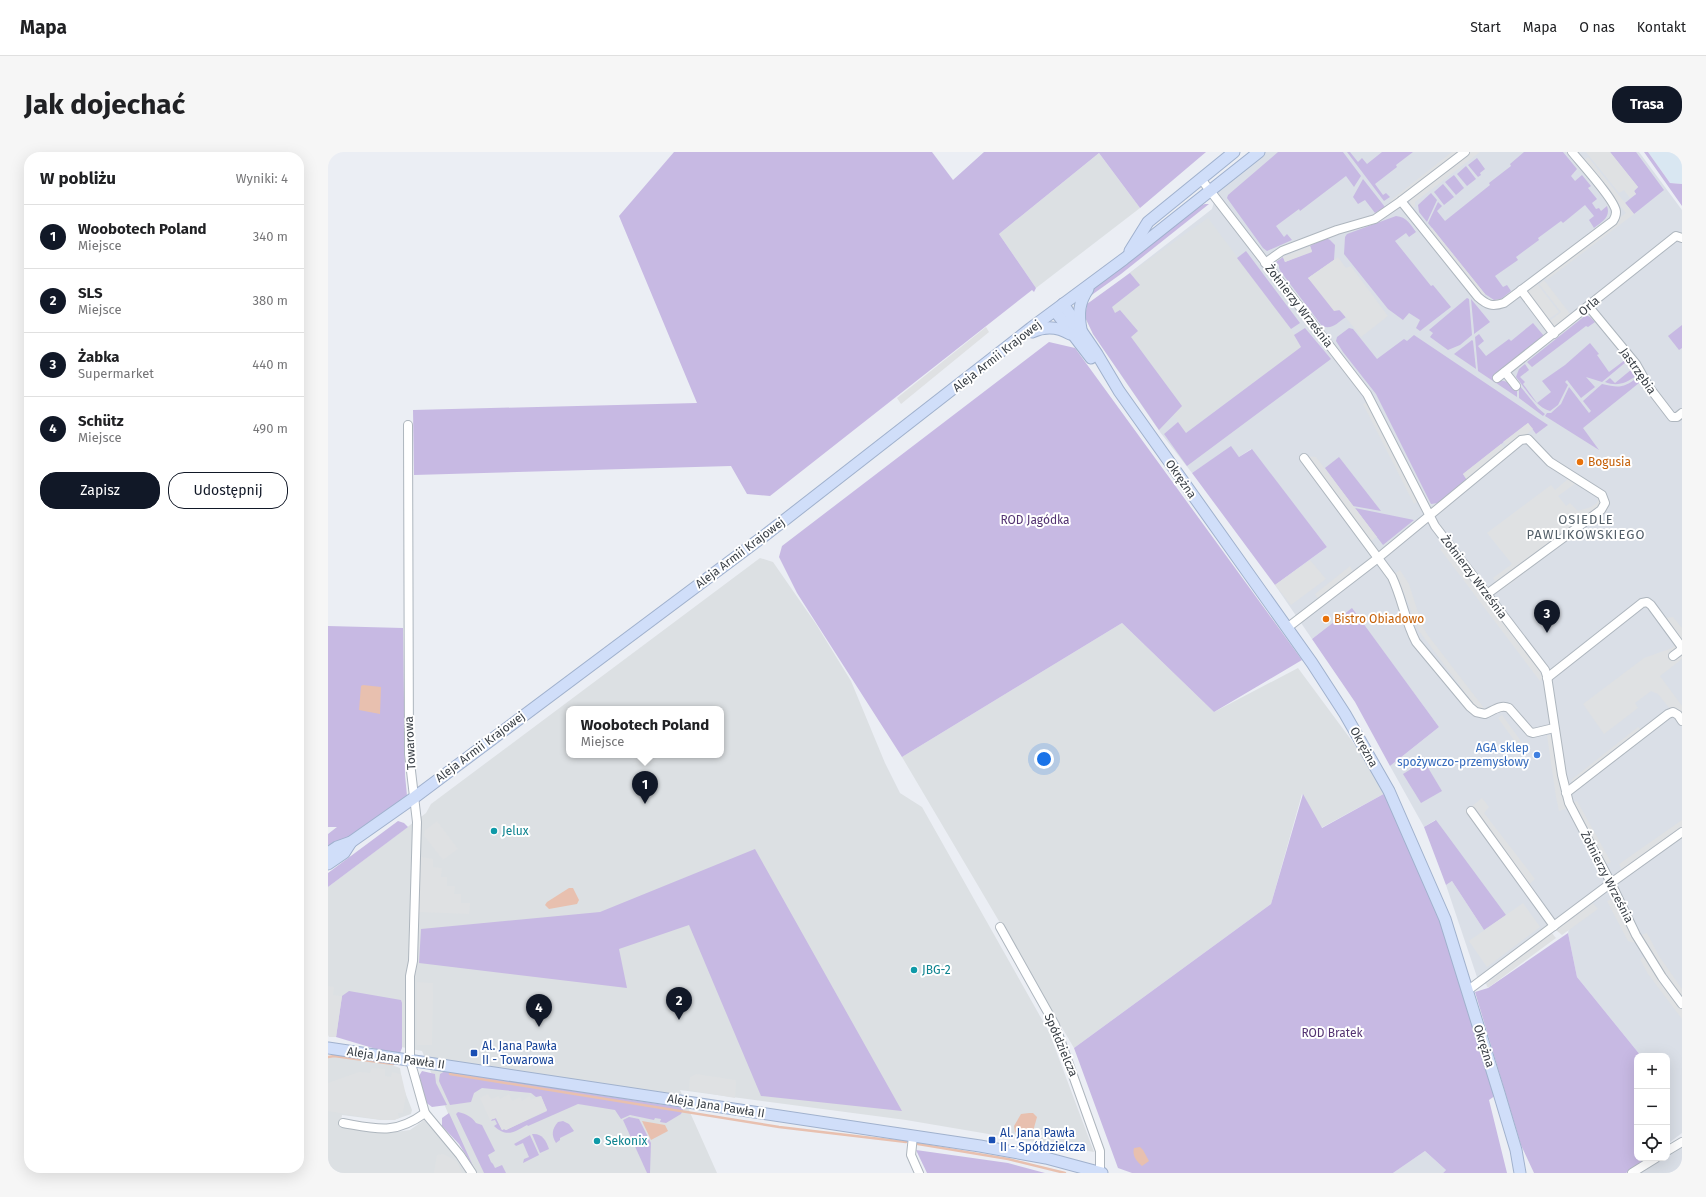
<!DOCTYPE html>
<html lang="pl">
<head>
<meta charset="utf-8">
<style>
	:root { --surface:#fff; --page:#f6f6f6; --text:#202124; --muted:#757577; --line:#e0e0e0; --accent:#111827 }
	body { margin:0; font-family:"Fira Sans",sans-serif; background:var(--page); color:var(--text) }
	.controls { position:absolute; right:12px; bottom:12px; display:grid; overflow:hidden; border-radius:8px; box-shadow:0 4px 16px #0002 }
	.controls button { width:36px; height:36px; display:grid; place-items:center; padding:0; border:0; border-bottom:1px solid var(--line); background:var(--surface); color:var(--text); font:20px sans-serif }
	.you { position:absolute; left:716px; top:607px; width:14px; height:14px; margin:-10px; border:3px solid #fff; border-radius:50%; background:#1a73e8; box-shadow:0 0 0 6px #1a73e833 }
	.badge { display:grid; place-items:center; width:26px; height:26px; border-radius:50%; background:var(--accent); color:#fff; font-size:13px; font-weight:700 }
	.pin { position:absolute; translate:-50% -33px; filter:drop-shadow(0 1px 2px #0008) }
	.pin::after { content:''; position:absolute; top:21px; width:14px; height:12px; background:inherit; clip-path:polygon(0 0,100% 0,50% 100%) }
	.popup { position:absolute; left:238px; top:554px; width:158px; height:52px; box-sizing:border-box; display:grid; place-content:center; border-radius:8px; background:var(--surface); filter:drop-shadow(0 1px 3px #0005); font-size:13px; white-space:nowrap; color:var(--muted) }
	.popup b { font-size:15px; color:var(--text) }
	.popup::after { content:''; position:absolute; left:50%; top:100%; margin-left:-8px; border:8px solid transparent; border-top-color:var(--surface) }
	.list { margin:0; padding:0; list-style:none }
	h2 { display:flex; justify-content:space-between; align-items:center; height:52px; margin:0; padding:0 16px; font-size:17px }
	h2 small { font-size:13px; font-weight:400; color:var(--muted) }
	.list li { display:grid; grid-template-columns:26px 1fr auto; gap:12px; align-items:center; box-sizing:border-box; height:64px; padding:0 16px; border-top:1px solid var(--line) }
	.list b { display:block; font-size:15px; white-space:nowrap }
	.list p { margin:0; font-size:13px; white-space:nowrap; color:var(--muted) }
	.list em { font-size:13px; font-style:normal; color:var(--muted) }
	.actions { display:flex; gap:8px; padding:12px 16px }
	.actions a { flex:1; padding:9px 0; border:1px solid var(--accent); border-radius:16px; text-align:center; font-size:14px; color:var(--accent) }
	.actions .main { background:var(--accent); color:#fff }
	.icon { flex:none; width:22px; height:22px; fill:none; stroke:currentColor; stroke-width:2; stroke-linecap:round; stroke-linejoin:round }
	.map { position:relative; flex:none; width:1354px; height:1021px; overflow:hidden; border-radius:16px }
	header { display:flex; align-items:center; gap:24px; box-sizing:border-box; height:56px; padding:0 20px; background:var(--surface); border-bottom:1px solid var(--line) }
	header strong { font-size:19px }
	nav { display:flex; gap:22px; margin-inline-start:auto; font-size:14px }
	.intro { display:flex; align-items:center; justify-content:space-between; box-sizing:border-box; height:96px; padding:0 24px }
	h1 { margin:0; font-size:28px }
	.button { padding:10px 18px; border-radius:16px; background:var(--accent); color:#fff; font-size:14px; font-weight:700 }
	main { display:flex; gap:24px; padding:0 24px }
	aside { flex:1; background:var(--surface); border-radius:16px; box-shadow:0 4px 16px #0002 }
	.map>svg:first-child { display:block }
	.residential { fill:#dadfe7 }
	.commercial { fill:#d9e7f2 }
	.industrial { fill:#dce0e3; fill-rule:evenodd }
	.green { fill:#c7b9e3 }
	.parking { fill:#dfe1e3 }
	.water { fill:#e8c0af }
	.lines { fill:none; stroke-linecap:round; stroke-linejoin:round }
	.stream { stroke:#e8c0af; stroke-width:2.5 }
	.street-casing { stroke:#aeb6be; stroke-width:10 }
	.secondary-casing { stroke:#a0b1cd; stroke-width:13 }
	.street { stroke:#fff; stroke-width:8 }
	.secondary { stroke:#d0def9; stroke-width:11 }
	.food-dot { fill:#e8710a; stroke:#fff; stroke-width:1.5 }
	.shop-dot { fill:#3f7fe0; stroke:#fff; stroke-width:1.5 }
	.culture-dot { fill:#0f9aa8; stroke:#fff; stroke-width:1.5 }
	.transit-dot { fill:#1a4fb4; stroke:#fff; stroke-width:1.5 }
	.labels { text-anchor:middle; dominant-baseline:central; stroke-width:4; stroke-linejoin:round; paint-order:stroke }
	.street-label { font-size:12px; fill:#3a4047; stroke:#fff }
	.food-label { font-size:12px; fill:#c56008; stroke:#fff; text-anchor:start }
	.park-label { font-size:12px; fill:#533372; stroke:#fff }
	.shop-label { font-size:12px; fill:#366cbe; stroke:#fff; text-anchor:end }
	.culture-label { font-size:12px; fill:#0d838f; stroke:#fff; text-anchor:start }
	.transit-label { font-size:12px; fill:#164399; stroke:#fff; text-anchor:start }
	.neighbourhood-label { font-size:13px; letter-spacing:1px; fill:#525e68; stroke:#fff }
</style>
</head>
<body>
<header>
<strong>Mapa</strong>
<nav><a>Start</a><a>Mapa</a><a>O nas</a><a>Kontakt</a></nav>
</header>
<div class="intro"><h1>Jak dojechać</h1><a class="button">Trasa</a></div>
<main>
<aside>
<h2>W pobliżu<small>Wyniki: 4</small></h2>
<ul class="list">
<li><span class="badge">1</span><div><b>Woobotech Poland</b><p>Miejsce</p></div><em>340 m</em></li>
<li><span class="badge">2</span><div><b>SLS</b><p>Miejsce</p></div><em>380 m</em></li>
<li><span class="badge">3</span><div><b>Żabka</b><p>Supermarket</p></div><em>440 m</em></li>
<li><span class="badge">4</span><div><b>Schütz</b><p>Miejsce</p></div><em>490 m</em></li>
</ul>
<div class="actions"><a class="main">Zapisz</a><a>Udostępnij</a></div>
</aside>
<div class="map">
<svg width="1354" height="1021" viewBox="0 0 1354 1021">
	<rect width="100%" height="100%" fill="#ebeef4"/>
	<g class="residential">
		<path d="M934 0H1311L1354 58V981L1342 990 1339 985V940L1340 938 1339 937V904H1313L1249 825 1240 781 1244 763 1158 832 1151 831 1118 733 1124 729 1156 778 1107 668 1096 675 1062 614 1111 575 1024 457 984 487 947 433 999 395 923 297 911 305 903 295 864 321 832 280 765 182 757 165 764 150 884 57 889 39Z"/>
		<path d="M1354 994V1021H1313L1336 1006H1339V1004Z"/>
		<path d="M1097 999 1118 1018 1115 1021H1065Z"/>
	</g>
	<path class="commercial" d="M1320 0H1354V32L1342 31Z"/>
	<g class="industrial">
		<path d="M771 1 812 56 708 136 671 82Z"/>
		<path d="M880 66 963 177 974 195 857 281 801 192 784 155 812 133 802 121Z"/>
		<path d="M432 406 445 410 488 472 523 529 557 611 572 641 594 655 721 880 766 1000 578 968 352 938 389 1021H145L94 899 0 881V735L98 661 103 652ZM241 557H393V603H241Z"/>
		<path d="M794 471 886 560 970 516 1061 639 993 676 974 642 943 752 746 896 574 605Z"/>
		<path d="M6 904 58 911 72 916 75 935 84 958 83 962 66 968H53L14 963 12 975 60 981 82 978 96 968 128 1004 140 1021H0V905Z"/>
	</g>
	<g class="green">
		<path d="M346 0H604L625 28 656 0H878L812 56 771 1 671 82 708 136 706 140 704 138 442 344 419 342 403 314 86 323 85 258 369 251 291 64Z"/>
		<path d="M950 0H1015L1033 24 1026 35 1018 24 972 59 971 57 948 74 956 85 959 82 964 88 939 99 935 96 899 46 900 43Z"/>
		<path d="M1019 0H1022L1030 10 1034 6 1039 12 1054 0H1085L1068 13 1069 15 1047 32 1055 43 1058 41 1062 45 1056 49Z"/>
		<path d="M1196 0H1235L1249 17 1243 24 1247 29 1254 23 1263 34 1260 36 1269 47 1264 51 1268 57 1271 56 1273 59 1279 54C1283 65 1274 70 1266 76L1261 68 1266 64 1257 53 1235 71 1233 69 1210 86 1211 88 1188 105 1190 108 1167 124 1175 135 1179 133 1183 139 1173 147 1166 148 1157 142 1100 71 1110 50 1114 54 1109 59 1117 69 1162 33 1161 31 1183 14 1182 12Z"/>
		<path d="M1282 0H1308L1336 38 1306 62 1297 51 1308 42 1306 39 1310 35Z"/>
		<path d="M1316 0H1320L1342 31 1354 32V54Z"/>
		<path d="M1149 6 1157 17 1152 21 1153 23 1150 25 1140 13Z"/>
		<path d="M1138 14 1148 27 1139 34 1129 22Z"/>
		<path d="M1126 23 1136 36 1128 43 1117 30Z"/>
		<path d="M1035 27 1057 55 1047 61 1037 48 1030 52 1025 45Z"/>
		<path d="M1115 32 1126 45 1116 53 1106 40Z"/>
		<path d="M1103 41 1109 48 1099 70 1091 60 1090 53Z"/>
		<path d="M877 52H881L793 122 758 147 767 135 871 54Z"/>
		<path d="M1068 64C1079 65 1082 72 1088 80L1081 85 1078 81 1067 89 1103 134 1105 133 1123 155 1092 179 1088 176 1092 168 1081 161 1075 168 1060 157 1016 102 1017 85 1019 82Z"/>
		<path d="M998 86 1002 88 1007 93 1006 108 980 126 1018 165C1009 171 1004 178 994 174L953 120 951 116V113L948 110 955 105 957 110 984 99 982 94Z"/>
		<path d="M918 99 972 171 963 177 909 106Z"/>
		<path d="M802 121 812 133 784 155 787 161 792 158 810 179 803 185 854 254 831 278 765 182 757 165 759 152Z"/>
		<path d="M1139 146 1141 147 1144 183 1132 193 1120 198 1102 185 1105 181 1101 178Z"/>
		<path d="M1143 147 1162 170 1146 182V179Z"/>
		<path d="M1258 163 1262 165 1267 170 1260 175 1258 174 1204 215 1199 210Z"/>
		<path d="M1205 171 1216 184 1164 226 1168 229C1178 227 1181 231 1187 238L1189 236V245L1150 219 1147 185 1151 182 1156 189 1150 194 1158 204 1181 187 1183 189Z"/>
		<path d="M1354 173V196L1351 198 1340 184Z"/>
		<path d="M977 176 1003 207 859 314 836 282 850 270 858 281 973 195 966 183Z"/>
		<path d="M1021 176 1025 177 1049 207 1076 187 1079 189 1086 183 1220 273 1208 282 1200 271 1135 322 1139 328 1110 351 1103 352 1048 242 1015 200 1008 189 1009 185Z"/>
		<path d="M1144 188 1145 189 1148 217 1126 202Z"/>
		<path d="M721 190 747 196 974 508 886 560 794 471 574 605 469 441 451 405 454 394Z"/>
		<path d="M1262 191 1271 202 1269 203 1281 220 1297 208 1298 210 1274 230 1258 225 1267 235 1253 246 1239 228 1237 230 1240 233 1230 253 1222 259C1207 255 1198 237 1188 225L1191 217 1197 212 1201 218 1192 225 1197 230 1195 232 1209 251 1223 240 1214 229 1237 213Z"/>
		<path d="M1304 217 1308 224C1298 231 1289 235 1277 230L1282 226 1287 231Z"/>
		<path d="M1309 226 1311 231 1255 276 1271 298 1217 264 1219 261H1223L1233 252 1241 235 1261 261 1263 259 1255 249 1274 232C1291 236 1295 236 1309 226Z"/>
		<path d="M1191 234H1192L1210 256 1217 262 1215 264 1191 246Z"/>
		<path d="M903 294 911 305 924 297 999 395 947 433 864 321Z"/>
		<path d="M1011 305 1053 359 1025 354 997 316Z"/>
		<path d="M1027 356 1086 368 1055 393Z"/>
		<path d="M1024 456 1111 575 1062 614 1027 550 984 487Z"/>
		<path d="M0 474 75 476 77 623 79 644 36 676 0 697V682L9 675H0Z"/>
		<path d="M1096 609 1114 639 1093 651 1075 622Z"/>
		<path d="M1061 639 1117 767 1171 941 1161 948 1179 1021H1115L1118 1018 1097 999 1065 1021H804L790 1016 746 896 943 752 975 642 994 676Z"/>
		<path d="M1108 668 1178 763 1156 778 1124 729 1118 733 1096 675Z"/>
		<path d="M70 669 76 671 80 675 0 735V721Z"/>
		<path d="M427 697 574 959 433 944 361 773 291 797 299 836 91 811 93 777 272 760Z"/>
		<path d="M1240 781 1249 825 1313 904H1309V1006H1319L1298 1021H1206L1193 993 1147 840 1160 836Z"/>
		<path d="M21 839 73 848 74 851V896L72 901 68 903 8 885 14 844Z"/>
		<path d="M94 919 107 922 108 931 119 953 104 955 96 949 91 924Z"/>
		<path d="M117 919 356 956 353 962 338 971 332 970 333 967 327 966 326 968 302 963 293 967 287 958 250 952 200 974 199 973C186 980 179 986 166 974L169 972 167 968 163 969 164 967 168 966 174 978 176 977 178 978 219 959 213 944 208 945 203 941 154 936 146 941 143 950 122 953 111 929 112 922Z"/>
		<path d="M130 960C138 962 143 964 148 971L154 973 167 999 160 1003 163 1010 165 1012 167 1016 174 1013 178 1021H156L128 962Z"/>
		<path d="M121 961 146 1016 131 992 114 974V966Z"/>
		<path d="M301 965 311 967 323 991 322 1021H319L295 968Z"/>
		<path d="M235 969 241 972 246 979 232 986V988L228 991C223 983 224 977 230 970Z"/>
		<path d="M204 982C214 981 218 988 221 997L212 1001Z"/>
		<path d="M202 983 211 1003 195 1011 196 1007 201 1005 195 991 188 994 186 992Z"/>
		<path d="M588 998 680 1011 717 1021H599Z"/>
	</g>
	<g class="parking">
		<path d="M1124 0H1134L1065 52 1062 49Z"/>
		<path d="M1143 0H1152L1087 50V55H1083L1082 49 1083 46Z"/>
		<path d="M1258 0H1282L1310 35 1306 39 1308 42 1302 46 1296 38 1291 41Z"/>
		<path d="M1260 5 1306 62 1219 128 1216 124 1298 61 1256 8Z"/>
		<path d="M1104 76 1157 142 1153 146 1098 77Z"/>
		<path d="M982 94 984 100 957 110 955 105Z"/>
		<path d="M1010 105 1018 116 1023 114 1060 164 1033 185 1012 158 1006 159 980 126Z"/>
		<path d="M1216 128 1243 163 1227 175 1223 174 1220 170 1233 160 1211 132Z"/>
		<path d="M1207 129 1231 160 1218 169 1194 138Z"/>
		<path d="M658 175 661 180 573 252 569 246Z"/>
		<path d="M1039 250 1091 349 1086 352 1035 252Z"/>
		<path d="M1200 271 1205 277 1181 296 1175 290Z"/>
		<path d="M1173 292 1178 297 1139 328 1135 322Z"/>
		<path d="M977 304 988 305 1049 385 1042 390Z"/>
		<path d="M1241 326 1248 331 1230 344 1238 354 1242 351 1250 359 1263 355 1269 351 1271 346 1281 356 1174 438 1165 426 1184 412 1159 381 1223 333 1227 338Z"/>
		<path d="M1117 393 1213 519 1216 525 1212 529 1112 397Z"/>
		<path d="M982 408 998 427 963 453 947 433Z"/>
		<path d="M1022 414 1025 420 990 447 987 442Z"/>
		<path d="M1072 418 1081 432 1094 473 1099 482 1156 556 1150 558 1091 479 1073 433 1066 422Z"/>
		<path d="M1335 463 1337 466 1345 465 1354 476V507L1332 524 1354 554V564L1350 567 1330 542 1323 539 1307 551 1310 556 1276 582 1255 552 1316 506 1344 496 1350 492Z"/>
		<path d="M1174 563 1195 592 1191 595 1170 566Z"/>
		<path d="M1310 575 1314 579 1245 632 1243 628Z"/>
		<path d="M1219 583H1224L1233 641 1240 656 1231 659 1228 645Z"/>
		<path d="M1154 646 1161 655 1156 661 1207 727 1196 737 1137 660Z"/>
		<path d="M1249 649 1283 710 1277 713 1244 651Z"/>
		<path d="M1354 668V676L1294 718 1291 712Z"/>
		<path d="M109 669 130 697 115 708 96 684 97 678Z"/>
		<path d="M93 705 105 707V715L114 716 113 725H119V734H127L126 742H133V751H142L141 762 91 760Z"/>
		<path d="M1286 746 1311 792 1300 789 1279 749Z"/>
		<path d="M1195 751 1212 775 1159 815 1141 789Z"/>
		<path d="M1265 751 1270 757 1234 783 1228 778Z"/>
		<path d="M1223 780 1228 786 1160 836 1158 832Z"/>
		<path d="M1319 781 1331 804 1354 837V845L1328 810 1313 783Z"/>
		<path d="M1317 804 1324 817 1354 857V867L1320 822 1312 807Z"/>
		<path d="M89 830 105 831 104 893H89Z"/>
		<path d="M0 834 6 835 5 843 14 844 8 885H1L0 883Z"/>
		<path d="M44 916 57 917V924L63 925 64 920 73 922 78 943 75 961H70L71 966 66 968H53L0 959V931L31 920 42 921Z"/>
		<path d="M368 922 408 928 407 946 361 938 362 925Z"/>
		<path d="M160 942 163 947 171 944 172 947 181 942 184 949 192 945 194 949 201 944 203 948 213 944 219 958 178 978 176 977 174 978 168 966 162 968 152 946Z"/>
		<path d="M115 1002 125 1007 129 1010 134 1021H106L109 1003Z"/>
	</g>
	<g class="water">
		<path d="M35 533 53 535 52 562 31 558 33 534Z"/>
		<path d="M241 736H245L251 748 249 752 221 757 217 753 219 750Z"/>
		<path d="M701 961H705L709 965 704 983 695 984 687 980 686 974 693 962Z"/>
		<path d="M314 969 337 973 340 979 323 988Z"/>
		<path d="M812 995 815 998 821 1009 814 1014C808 1009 804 1003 806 996Z"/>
	</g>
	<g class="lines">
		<g class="stream">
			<path d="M0 905 6 904 65 912"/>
			<path d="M122 922 451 975 578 990"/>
			<path d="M590 992 680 1007 737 1021"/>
		</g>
		<defs>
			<g id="street">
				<path d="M873 27 1039 242 1107 374 1217 518 1219 524 1234 623 1241 651 1283 731 1308 783 1334 825 1354 852"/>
				<path d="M1073 49 1150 145C1159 153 1164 155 1176 151L1285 69C1287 66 1288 63 1288 60 1288 49 1252 10 1244 0"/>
				<path d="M937 111 954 99 1009 78 1047 67 1073 49 1137 0"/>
				<path d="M1193 138 1226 182"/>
				<path d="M1261 155 1308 212 1321 235 1344 265H1349L1354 261"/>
				<path d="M1177 220 1188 234"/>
				<path d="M1169 226 1348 84 1354 86"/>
				<path d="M80 273 81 602 89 670 85 809 82 824V908L88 929 97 961 132 1003 144 1021"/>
				<path d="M976 306 1064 425C1074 446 1077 469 1088 490L1142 555 1148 560 1157 562C1165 559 1172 552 1181 556L1202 580 1205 581 1226 576"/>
				<path d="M959 476 1050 406 1193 288 1200 287 1222 310 1274 343 1277 351 1273 358 1159 442"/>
				<path d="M1219 526 1314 451 1319 450 1323 453 1353 494V498L1345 504"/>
				<path d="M1238 641 1340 562 1345 560 1350 563 1354 569"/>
				<path d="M1143 659 1226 774"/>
				<path d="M672 775 727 873 772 999V1020"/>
				<path d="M1139 839 1283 731 1354 680"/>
				<path d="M15 971C49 977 67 983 97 961"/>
				<path d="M585 984 583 1003 591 1021"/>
				<path d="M1339 999 1354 990"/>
				<path d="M1304 1021 1328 1006"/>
			</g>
			<g id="secondary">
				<path d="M802 99 820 70 906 0"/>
				<path d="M735 152 769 202 791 239 984 511 1017 562 1061 639 1117 767 1171 941 1188 998 1192 1021"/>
				<path d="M727 159 763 206"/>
				<path d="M753 177C750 162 751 150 760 137"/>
				<path d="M704 180C717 174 729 174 742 182"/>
				<path d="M0 701 9 695 23 690 87 645 436 384 703 176 796 107 931 0"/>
				<path d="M0 712 16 701 23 690"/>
				<path d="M0 896 652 994 718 1006 774 1021"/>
			</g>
		</defs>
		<use href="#street" class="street-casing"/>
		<use href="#secondary" class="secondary-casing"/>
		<use href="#street" class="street"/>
		<use href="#secondary" class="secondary"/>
	</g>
	<g class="food-dot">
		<circle cx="1252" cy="310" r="4"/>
		<circle cx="998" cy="467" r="4"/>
	</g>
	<circle class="shop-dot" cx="1209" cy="603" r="4"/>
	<g class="culture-dot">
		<circle cx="166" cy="679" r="4"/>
		<circle cx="586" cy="818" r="4"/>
		<circle cx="269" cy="989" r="4"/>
	</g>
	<g class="transit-dot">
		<rect x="142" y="897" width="8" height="8" rx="2"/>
		<rect x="660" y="984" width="8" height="8" rx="2"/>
	</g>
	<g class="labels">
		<g class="street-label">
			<text transform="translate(971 154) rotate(52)">Żołnierzy Września</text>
			<text transform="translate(1261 154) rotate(-40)">Orla</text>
			<text transform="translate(669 204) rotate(-38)">Aleja Armii Krajowej</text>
			<text transform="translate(1310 219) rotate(55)">Jastrzębia</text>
			<text transform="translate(853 327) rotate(55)">Okrężna</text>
			<text transform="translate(412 401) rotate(-37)">Aleja Armii Krajowej</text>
			<text transform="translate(1146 425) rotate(53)">Żołnierzy Września</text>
			<text transform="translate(82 591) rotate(-93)">Towarowa</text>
			<text transform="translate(152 595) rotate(-37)">Aleja Armii Krajowej</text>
			<text transform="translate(1036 595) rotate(61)">Okrężna</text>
			<text transform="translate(1279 725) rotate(63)">Żołnierzy Września</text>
			<text transform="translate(733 893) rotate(67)">Spółdzielcza</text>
			<text transform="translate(1156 894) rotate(72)">Okrężna</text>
			<text transform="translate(68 906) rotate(8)">Aleja Jana Pawła II</text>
			<text transform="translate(388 954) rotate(9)">Aleja Jana Pawła II</text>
		</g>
		<g class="food-label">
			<text x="1260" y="310">Bogusia</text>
			<text x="1006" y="467">Bistro Obiadowo</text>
		</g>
		<g class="park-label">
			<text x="707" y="368">ROD Jagódka</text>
			<text x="1004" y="881">ROD Bratek</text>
		</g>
		<g class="shop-label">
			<text x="1201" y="596">AGA sklep<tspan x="1201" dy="14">spożywczo-przemysłowy</tspan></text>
		</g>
		<g class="culture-label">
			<text x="174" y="679">Jelux</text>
			<text x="594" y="818">JBG-2</text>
			<text x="277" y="989">Sekonix</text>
		</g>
		<g class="transit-label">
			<text x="154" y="894">Al. Jana Pawła<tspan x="154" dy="14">II - Towarowa</tspan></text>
			<text x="672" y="981">Al. Jana Pawła<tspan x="672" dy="14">II - Spółdzielcza</tspan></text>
		</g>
		<g class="neighbourhood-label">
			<text x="1258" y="367">OSIEDLE<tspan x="1258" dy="15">PAWLIKOWSKIEGO</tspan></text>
		</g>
	</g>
</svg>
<div class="controls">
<button>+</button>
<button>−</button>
<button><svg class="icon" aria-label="locate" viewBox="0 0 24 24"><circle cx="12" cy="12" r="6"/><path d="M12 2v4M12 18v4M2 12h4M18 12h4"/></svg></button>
</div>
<div class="you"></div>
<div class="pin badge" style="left:317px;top:652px">1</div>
<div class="popup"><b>Woobotech Poland</b>Miejsce</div>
<div class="pin badge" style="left:351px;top:868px">2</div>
<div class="pin badge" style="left:1219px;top:481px">3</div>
<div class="pin badge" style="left:211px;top:875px">4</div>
</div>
</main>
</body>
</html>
